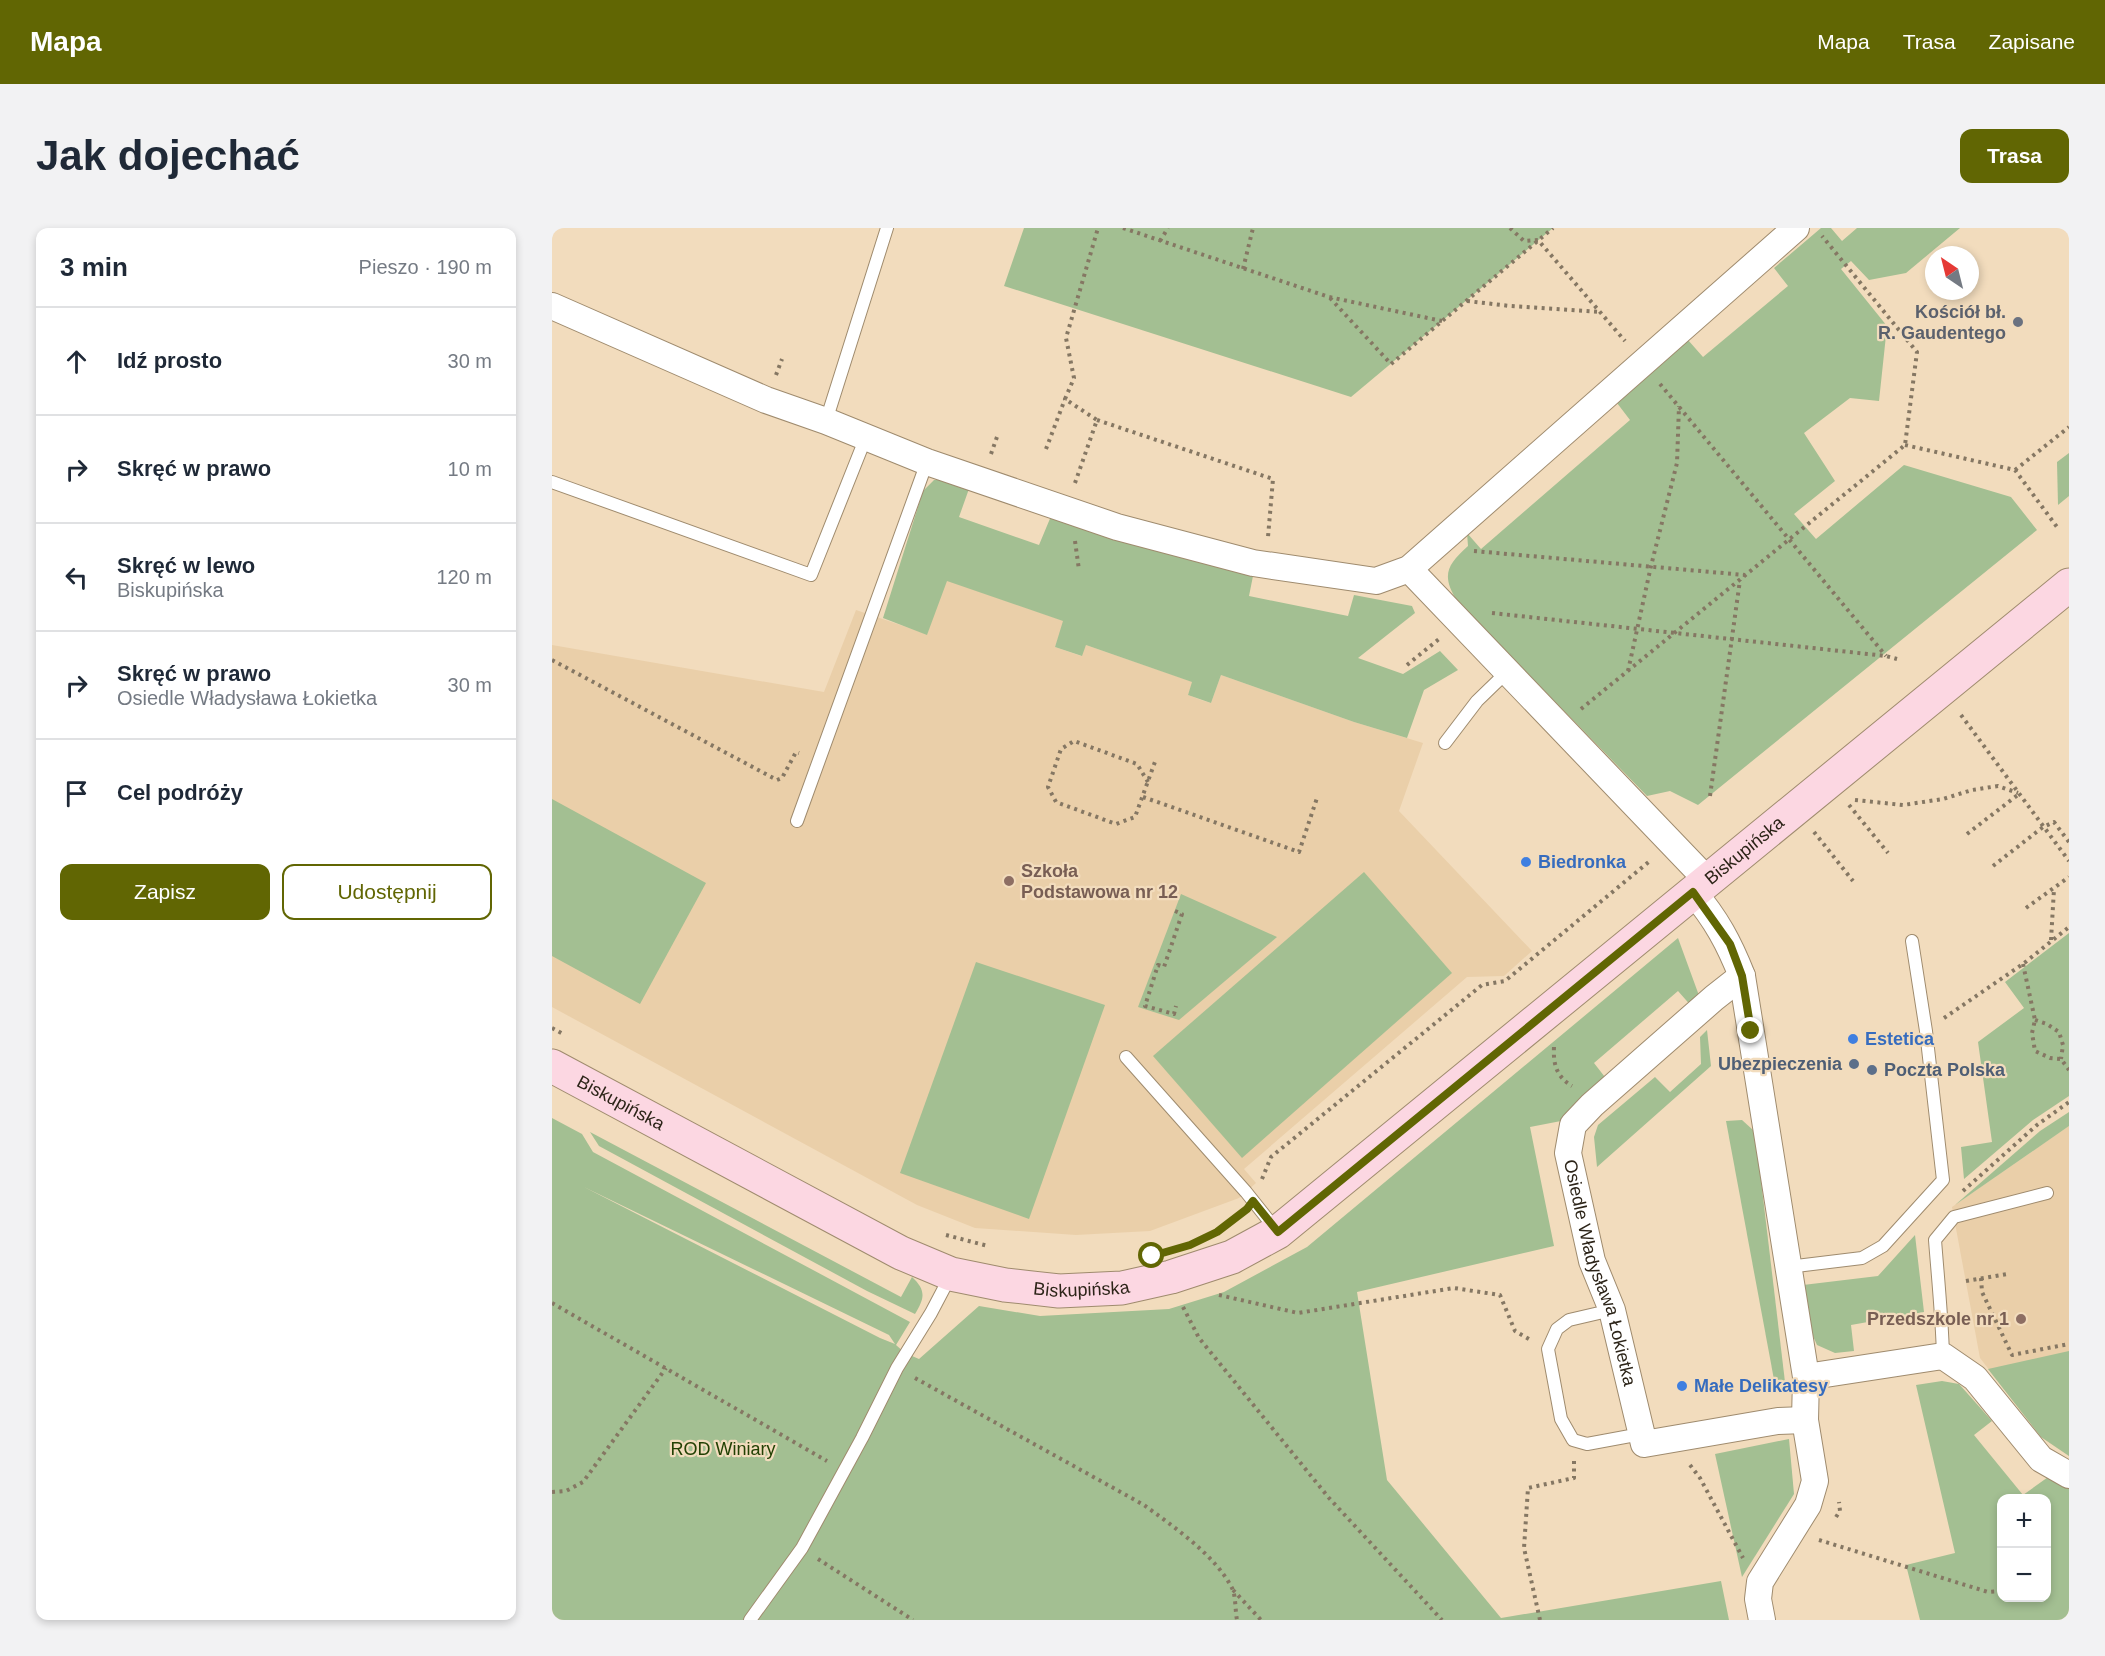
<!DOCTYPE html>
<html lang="pl">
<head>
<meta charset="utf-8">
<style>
	:root { --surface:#fff; --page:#f2f2f3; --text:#1f2937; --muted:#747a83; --line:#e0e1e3; --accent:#616603 }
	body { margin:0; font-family:Helvetica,sans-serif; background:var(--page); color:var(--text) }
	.controls { position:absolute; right:18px; bottom:18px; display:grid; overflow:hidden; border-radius:12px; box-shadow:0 3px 9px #0003 }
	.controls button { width:54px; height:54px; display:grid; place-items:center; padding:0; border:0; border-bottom:2px solid var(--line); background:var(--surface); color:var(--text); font:30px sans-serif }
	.compass { position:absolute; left:1373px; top:18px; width:54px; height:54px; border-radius:50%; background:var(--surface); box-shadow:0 3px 9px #0003; rotate:325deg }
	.stop { position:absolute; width:18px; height:18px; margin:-14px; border:4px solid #616603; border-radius:50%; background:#fff }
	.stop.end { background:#616603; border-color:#fff; box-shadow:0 2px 6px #0008 }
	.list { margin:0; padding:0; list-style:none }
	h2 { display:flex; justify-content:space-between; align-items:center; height:78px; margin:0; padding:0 24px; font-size:26px }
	h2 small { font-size:20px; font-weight:400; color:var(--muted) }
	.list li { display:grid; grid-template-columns:39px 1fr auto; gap:18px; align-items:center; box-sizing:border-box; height:108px; padding:0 24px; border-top:2px solid var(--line) }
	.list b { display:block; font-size:22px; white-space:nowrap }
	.list p { margin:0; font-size:20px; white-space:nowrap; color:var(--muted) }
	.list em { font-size:20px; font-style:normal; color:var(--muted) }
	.actions { display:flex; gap:12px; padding:18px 24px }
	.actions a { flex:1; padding:14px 0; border:2px solid var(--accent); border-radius:12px; text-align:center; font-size:21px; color:var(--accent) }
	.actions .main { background:var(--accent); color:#fff }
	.icon { flex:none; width:33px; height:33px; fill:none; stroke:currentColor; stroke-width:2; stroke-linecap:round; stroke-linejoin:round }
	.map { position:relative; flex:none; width:1517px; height:1392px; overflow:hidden; border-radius:12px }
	header { display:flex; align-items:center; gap:36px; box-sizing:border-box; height:84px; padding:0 30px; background:var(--accent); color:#fff }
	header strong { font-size:28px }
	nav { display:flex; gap:33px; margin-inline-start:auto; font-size:21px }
	.intro { display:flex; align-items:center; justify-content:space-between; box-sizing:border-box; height:144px; padding:0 36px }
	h1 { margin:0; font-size:42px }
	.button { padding:15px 27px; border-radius:12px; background:var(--accent); color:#fff; font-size:21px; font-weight:700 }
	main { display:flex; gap:36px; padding:0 36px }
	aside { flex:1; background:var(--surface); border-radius:12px; box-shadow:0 3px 9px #0003 }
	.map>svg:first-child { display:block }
	.built { fill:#eacfa9 }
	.green { fill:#a3bf92; fill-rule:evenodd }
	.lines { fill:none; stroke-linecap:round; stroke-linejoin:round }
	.lane-casing { stroke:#9f8b6e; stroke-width:14 }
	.street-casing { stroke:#9f8b6e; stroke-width:28 }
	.secondary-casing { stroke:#9f8b6e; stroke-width:35 }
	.path { stroke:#857763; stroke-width:4; stroke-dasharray:3 4.5; stroke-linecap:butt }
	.lane { stroke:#fff; stroke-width:12 }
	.street { stroke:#fff; stroke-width:26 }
	.secondary { stroke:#fcd7e2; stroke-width:33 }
	.route { stroke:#616603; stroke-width:8 }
	.worship-dot { fill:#6b7280; stroke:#f2dcbd; stroke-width:2 }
	.shop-dot { fill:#3f7fe0; stroke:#f2dcbd; stroke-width:2 }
	.education-dot { fill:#8d6e63; stroke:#f2dcbd; stroke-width:2 }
	.service-dot { fill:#5c6f8a; stroke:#f2dcbd; stroke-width:2 }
	.labels { text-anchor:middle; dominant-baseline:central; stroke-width:4.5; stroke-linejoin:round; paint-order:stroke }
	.worship-label { font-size:18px; font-weight:bold; fill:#5b616d; stroke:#f2dcbd; text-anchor:end }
	.street-label { font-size:18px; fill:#2c2418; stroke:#f2dcbd }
	.shop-label { font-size:18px; font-weight:bold; fill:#366cbe; stroke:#f2dcbd; text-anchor:start }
	.education-label { font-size:18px; font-weight:bold; fill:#785e54; stroke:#f2dcbd; text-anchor:start }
	.service-label { font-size:18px; font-weight:bold; fill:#4e5e75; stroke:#f2dcbd; text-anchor:end }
	.park-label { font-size:18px; fill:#224104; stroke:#f2dcbd }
</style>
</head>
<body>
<header>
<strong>Mapa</strong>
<nav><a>Mapa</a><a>Trasa</a><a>Zapisane</a></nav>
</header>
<div class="intro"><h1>Jak dojechać</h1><a class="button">Trasa</a></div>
<main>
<aside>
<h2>3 min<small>Pieszo · 190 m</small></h2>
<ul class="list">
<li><svg class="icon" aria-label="ahead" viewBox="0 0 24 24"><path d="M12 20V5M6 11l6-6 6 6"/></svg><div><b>Idź prosto</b></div><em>30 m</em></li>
<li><svg class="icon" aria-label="right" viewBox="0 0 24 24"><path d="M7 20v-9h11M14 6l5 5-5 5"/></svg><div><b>Skręć w prawo</b></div><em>10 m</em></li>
<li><svg class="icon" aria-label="left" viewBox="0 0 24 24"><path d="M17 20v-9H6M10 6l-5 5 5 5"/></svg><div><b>Skręć w lewo</b><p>Biskupińska</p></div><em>120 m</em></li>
<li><svg class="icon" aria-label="right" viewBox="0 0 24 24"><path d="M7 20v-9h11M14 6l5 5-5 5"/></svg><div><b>Skręć w prawo</b><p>Osiedle Władysława Łokietka</p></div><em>30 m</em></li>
<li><svg class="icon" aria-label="arrive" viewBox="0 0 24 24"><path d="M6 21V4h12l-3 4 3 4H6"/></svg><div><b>Cel podróży</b></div></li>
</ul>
<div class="actions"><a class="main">Zapisz</a><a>Udostępnij</a></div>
</aside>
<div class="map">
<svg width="1517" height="1392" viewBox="0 0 1517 1392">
	<rect width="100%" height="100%" fill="#f2dcbd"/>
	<g class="built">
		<path d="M394 352 512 393 503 419 529 428 534 417 641 454 636 467 649 472 659 475 669 447 802 494 871 515 847 583 980 723 952 748 915 749 692 941 704 955 687 970 598 1003 524 1007 423 1000 365 977 0 779V417L272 464 304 382 375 406Z"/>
		<path d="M1517 898V1228L1489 1209 1428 1130 1400 979Z"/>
	</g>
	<g class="green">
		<path d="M472 0H1001L799 169 452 58Z"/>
		<path d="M1269 0H1279L1290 13 1305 0H1408L1354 45 1317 52 1299 33 1289 41 1335 98 1327 173 1298 170 1252 205 1283 253 1242 286 1264 311 1352 237 1459 269 1485 302 1146 577 1118 563 1095 568 905 373C889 347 895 337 916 318L915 305 929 321 1078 192 1065 175 1136 112 1151 129 1236 58 1222 40Z"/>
		<path d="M1517 225V268L1506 277 1505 234Z"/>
		<path d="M393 251 418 258 407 289 487 317 502 281 701 348 697 368 796 388 802 367 860 378 863 385 806 430 851 446 888 423 906 442 872 462 855 510 802 494 669 447 659 475 636 467 640 454 534 417 530 428 503 419 511 393 395 353 375 407 331 390 371 263 382 252Z"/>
		<path d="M0 571 154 655 88 776 0 728Z"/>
		<path d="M812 644 900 745 690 930 601 828Z"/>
		<path d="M629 666 725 709 627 792 586 779Z"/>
		<path d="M1517 705V868L1481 892 1412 951 1409 919 1440 914 1426 814 1472 780 1453 754Z"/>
		<path d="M1126 710 1149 773 1141 780 1126 763 1042 835 1056 853 1009 893 978 899 1002 1018 805 1064 835 1252 949 1390 1169 1353 1177 1392H0V890L30 906 41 924 358 1094 344 1117 353 1125 367 1131 427 1078 488 1088 617 1081 672 1064 755 1019ZM32 959 337 1107 343 1116 328 1110Z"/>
		<path d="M424 734 553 777 477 991 348 945Z"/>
		<path d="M1155 802 1159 838 1045 939 1042 909 1046 897 1103 849 1118 864 1149 836 1148 809Z"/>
		<path d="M1517 884V898L1403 977 1488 903Z"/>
		<path d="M1190 892 1201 902 1205 919 1233 1154 1223 1157 1174 893Z"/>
		<path d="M38 904 349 1069 360 1049C374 1062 373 1070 363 1086L315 1063 47 918Z"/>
		<path d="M1363 1007 1372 1084 1299 1097 1302 1123 1283 1125 1265 1117 1257 1099 1251 1057 1326 1048Z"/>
		<path d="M1517 1123V1228L1489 1209 1436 1141Z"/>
		<path d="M1390 1153 1407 1156 1440 1193 1422 1207 1471 1267 1499 1247 1517 1255V1392H1368L1354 1337 1403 1325 1364 1157ZM1450 1270H1494V1370H1450Z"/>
		<path d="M1237 1211 1242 1266 1190 1349 1163 1226Z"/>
	</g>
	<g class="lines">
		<defs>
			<g id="lane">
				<path d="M274 193 335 0"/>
				<path d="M0 254 259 347 314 209"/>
				<path d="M893 515 925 473 956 443"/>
				<path d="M245 593 375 234"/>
				<path d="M574 829 694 964 725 1003"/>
				<path d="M1236 1039 1310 1030 1331 1018 1391 952 1374 803 1360 713"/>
				<path d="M1060 1082 1017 1092 1005 1101 996 1121 1009 1191 1021 1212 1035 1216 1089 1206"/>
				<path d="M1391 1128C1390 1089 1386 1051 1383 1012L1402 989 1495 965"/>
				<path d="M198 1392 250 1320 310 1210 345 1140 379 1085 399 1047"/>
			</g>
			<g id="street">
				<path d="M0 78 214 172 274 193 375 234 565 299 701 335 824 353 857 341 1244 0"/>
				<path d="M857 341 1156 653"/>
				<path d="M1141 664C1164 691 1177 715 1190 748L1254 1149 1253 1192 1263 1253 1256 1277 1208 1354 1206 1371 1210 1392"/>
				<path id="s1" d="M1190 748 1162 770 1040 877 1021 897 1016 925 1040 1033 1060 1082 1092 1216 1226 1193 1253 1192"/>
				<path d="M1254 1149 1391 1128 1423 1150 1489 1231 1517 1247"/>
			</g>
			<g id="secondary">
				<path id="s2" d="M0 838 349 1025 399 1046 453 1057 507 1063 570 1060 619 1049 680 1029 726 1004 1517 357"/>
			</g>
		</defs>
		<use href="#lane" class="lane-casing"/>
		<use href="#street" class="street-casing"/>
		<use href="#secondary" class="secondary-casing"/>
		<g class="path">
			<path d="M571 0 777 69 890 93"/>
			<path d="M958 0 972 13 986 12 1073 113"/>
			<path d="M608 13 616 0"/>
			<path d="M691 41 701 0"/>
			<path d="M778 70 839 136 1001 0"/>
			<path d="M915 73 958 78 1048 84"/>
			<path d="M224 147 230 131"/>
			<path d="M1108 156 1334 428"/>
			<path d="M545 192 721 251 716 309"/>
			<path d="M1353 217 1463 242 1505 299"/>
			<path d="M494 221 513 171"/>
			<path d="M439 226 446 206"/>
			<path d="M1463 242 1517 199"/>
			<path d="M523 255 545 192 513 171 522 150 514 110 546 0"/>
			<path d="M523 313 527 342"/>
			<path d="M922 323 1193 347"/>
			<path d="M940 385 1334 428 1345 431"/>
			<path d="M0 432 225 552 230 550 244 524 247 525"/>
			<path d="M855 437 887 411"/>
			<path d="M1076 443 1099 338 1125 235 1127 178"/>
			<path d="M1029 481 1353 217 1365 124 1270 8"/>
			<path d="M1409 487 1517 633"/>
			<path d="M596 554 585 536 522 513 509 521 496 559 504 574 564 596 583 589 604 531"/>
			<path d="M1158 568 1188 352"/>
			<path d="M591 569 747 624 765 570"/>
			<path d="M1303 572 1351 577 1391 571 1420 562 1446 558 1466 565"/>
			<path d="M1297 577 1336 625"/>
			<path d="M1262 604 1301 653"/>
			<path d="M1415 606 1467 566"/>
			<path d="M1441 638 1491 599 1502 594 1517 614"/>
			<path d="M1474 680 1517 649"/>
			<path d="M623 683 630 686 612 739 606 737 593 778 622 786 624 778"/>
			<path d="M1499 712 1502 661"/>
			<path d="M1471 736 1483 792 1480 805 1483 823 1498 830 1509 831 1517 842"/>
			<path d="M1392 790 1471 736 1517 699"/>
			<path d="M1483 792 1495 796 1507 804 1511 817 1509 831"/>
			<path d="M0 800 13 807"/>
			<path d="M1002 819C1001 837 1005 849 1020 858"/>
			<path d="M710 951 719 929 930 757 953 753 1099 632"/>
			<path d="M1411 963 1485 897 1517 874"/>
			<path d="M394 1007 436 1018"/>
			<path d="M1429 1050 1430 1064 1460 1127 1517 1116"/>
			<path d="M1414 1053 1455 1046"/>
			<path d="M667 1067 746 1085 902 1060 948 1067 963 1103 977 1111"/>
			<path d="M0 1075 275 1233"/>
			<path d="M631 1079 647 1110 777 1270 890 1392"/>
			<path d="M363 1150 592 1277C622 1299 663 1327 680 1360 684 1368 683 1382 685 1392"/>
			<path d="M1138 1237 1148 1250 1191 1330"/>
			<path d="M0 1264 14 1263 31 1254 114 1140"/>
			<path d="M1284 1289 1288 1283 1287 1274"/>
			<path d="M1267 1312 1436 1364 1450 1363"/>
			<path d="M266 1331 361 1392"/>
			<path d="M681 1362 709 1392"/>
			<path d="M988 1392 972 1320 976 1260 1022 1250V1233"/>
		</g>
		<use href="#lane" class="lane"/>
		<use href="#street" class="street"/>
		<use href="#secondary" class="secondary"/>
	</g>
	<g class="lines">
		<path class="route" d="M600 1028 638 1017 665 1004 695 981 701 973 726 1004 1141 664 1178 716 1190 748 1199 803"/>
	</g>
	<circle class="worship-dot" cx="1466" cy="94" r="6"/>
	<g class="shop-dot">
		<circle cx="974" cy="634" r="6"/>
		<circle cx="1301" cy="811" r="6"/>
		<circle cx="1130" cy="1158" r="6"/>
	</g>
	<g class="education-dot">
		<circle cx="457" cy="653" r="6"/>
		<circle cx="1469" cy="1091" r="6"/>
	</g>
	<g class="service-dot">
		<circle cx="1302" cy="836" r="6"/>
		<circle cx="1320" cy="842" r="6"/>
	</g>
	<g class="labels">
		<g class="worship-label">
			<text x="1454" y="84">Kościół bł.<tspan x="1454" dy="21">R. Gaudentego</tspan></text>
		</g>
		<g class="street-label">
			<text stroke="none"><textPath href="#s2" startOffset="1392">Biskupińska</textPath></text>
			<text stroke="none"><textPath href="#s2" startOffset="78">Biskupińska</textPath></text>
			<text stroke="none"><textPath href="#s1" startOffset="378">Osiedle Władysława Łokietka</textPath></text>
			<text stroke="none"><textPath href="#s2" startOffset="582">Biskupińska</textPath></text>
		</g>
		<g class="shop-label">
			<text x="986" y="634">Biedronka</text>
			<text x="1313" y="811">Estetica</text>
			<text x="1142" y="1158">Małe Delikatesy</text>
		</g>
		<g class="education-label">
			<text x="469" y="643">Szkoła<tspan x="469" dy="21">Podstawowa nr 12</tspan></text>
			<text x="1457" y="1091" text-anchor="end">Przedszkole nr 1</text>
		</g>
		<g class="service-label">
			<text x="1290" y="836">Ubezpieczenia</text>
			<text x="1332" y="842" text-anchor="start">Poczta Polska</text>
		</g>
		<g class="park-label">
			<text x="171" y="1221">ROD Winiary</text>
		</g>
	</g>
</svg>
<div class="controls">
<button>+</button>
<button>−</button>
</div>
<svg class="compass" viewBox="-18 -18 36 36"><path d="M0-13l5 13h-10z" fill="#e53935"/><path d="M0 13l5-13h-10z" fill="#747a83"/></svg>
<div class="stop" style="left:600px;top:1028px"></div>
<div class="stop end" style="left:1199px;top:803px"></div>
</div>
</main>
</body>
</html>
